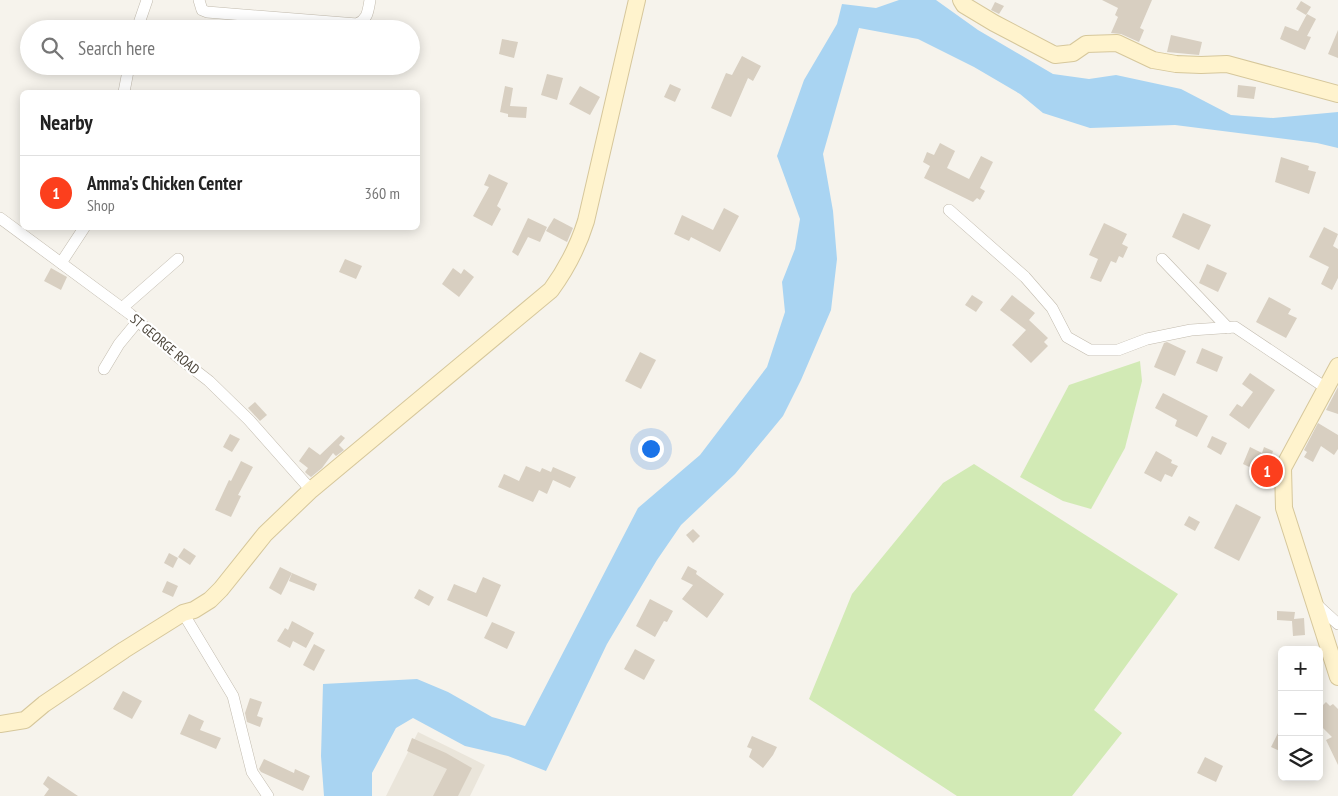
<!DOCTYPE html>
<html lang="en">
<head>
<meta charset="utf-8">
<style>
	:root { --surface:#fff; --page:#f2f2f2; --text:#222; --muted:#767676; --line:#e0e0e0; --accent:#fc3f1d }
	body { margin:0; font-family:"PT Sans Narrow",sans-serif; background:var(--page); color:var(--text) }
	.controls { position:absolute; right:15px; bottom:15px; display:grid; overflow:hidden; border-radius:8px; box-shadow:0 2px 12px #0003 }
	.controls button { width:45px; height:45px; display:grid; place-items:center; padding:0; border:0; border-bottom:1px solid var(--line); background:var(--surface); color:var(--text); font:25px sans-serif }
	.you { position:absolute; left:650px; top:448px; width:18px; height:18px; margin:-12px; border:4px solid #fff; border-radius:50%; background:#1a73e8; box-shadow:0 0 0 8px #1a73e833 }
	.badge { display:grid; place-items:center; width:32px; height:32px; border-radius:50%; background:var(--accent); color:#fff; font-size:16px; font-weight:700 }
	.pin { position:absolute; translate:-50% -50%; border:2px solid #fff; box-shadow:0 1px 5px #0006 }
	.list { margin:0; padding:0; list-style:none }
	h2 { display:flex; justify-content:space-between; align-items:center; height:65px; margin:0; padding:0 20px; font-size:21px }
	h2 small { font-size:16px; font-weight:400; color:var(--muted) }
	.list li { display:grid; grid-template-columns:32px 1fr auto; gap:15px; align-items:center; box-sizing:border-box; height:75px; padding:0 20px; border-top:1px solid var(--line) }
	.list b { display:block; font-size:19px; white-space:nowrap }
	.list p { margin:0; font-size:16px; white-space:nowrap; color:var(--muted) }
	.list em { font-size:16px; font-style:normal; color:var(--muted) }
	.icon { flex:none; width:28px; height:28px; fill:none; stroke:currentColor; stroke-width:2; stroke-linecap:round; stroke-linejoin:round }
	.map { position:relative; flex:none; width:1338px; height:796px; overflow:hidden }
	.search { position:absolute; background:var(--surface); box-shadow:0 2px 12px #0003; left:20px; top:20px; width:400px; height:55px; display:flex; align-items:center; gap:12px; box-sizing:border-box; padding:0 18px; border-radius:28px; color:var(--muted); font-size:19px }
	.panel { position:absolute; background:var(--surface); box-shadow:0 2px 12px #0003; left:20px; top:90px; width:400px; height:140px; border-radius:8px }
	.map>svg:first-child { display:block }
	.residential { fill:#eae5da }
	.green { fill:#d2eab5 }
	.water { fill:#a9d4f2 }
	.building { fill:#d8cfc1 }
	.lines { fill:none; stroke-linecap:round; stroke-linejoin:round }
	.street-casing { stroke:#c2bbae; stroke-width:12 }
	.secondary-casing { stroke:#d6c79b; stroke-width:18 }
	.street { stroke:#fff; stroke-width:11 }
	.secondary { stroke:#fff3cd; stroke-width:16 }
	.labels { text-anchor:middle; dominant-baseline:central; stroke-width:4.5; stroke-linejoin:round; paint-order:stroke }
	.street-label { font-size:14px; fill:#4b4439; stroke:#fff }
</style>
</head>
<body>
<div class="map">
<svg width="1338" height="796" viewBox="0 0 1338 796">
	<rect width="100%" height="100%" fill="#f6f3ec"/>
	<path class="residential" d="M418 732 485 765 470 796H386Z"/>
	<g class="green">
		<path d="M1140 361 1142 381 1125 448 1091 509 1063 501 1020 477 1069 385Z"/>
		<path d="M974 464 1178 594 1094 710 1122 733 1072 796H957L809 699 852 594 943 483Z"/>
	</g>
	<path class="water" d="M899 0H936L978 30 1053 74 1089 79 1116 75 1181 89 1231 115 1273 118 1338 112V148L1317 143 1175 125 1090 128 1043 113 1020 94 974 67 918 39 859 28 823 154 833 211 837 259 831 310 801 380 783 416 735 474 681 525 657 560 607 644 546 771 508 756 465 746 413 718 396 728 372 773V796H324L321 756 323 684 417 679 448 692 492 717 525 726 638 508 700 455 767 367 785 312 782 282 795 249 800 219 777 156 804 80 837 24 842 4 876 8Z"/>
	<g class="building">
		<path d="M1102 0H1152L1140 28 1144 30 1139 42 1121 34 1111 33 1118 17 1115 15 1118 8Z"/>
		<path d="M1301 1 1311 7 1306 15 1296 9Z"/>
		<path d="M995 2 1004 6 999 14 991 10Z"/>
		<path d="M1307 14 1316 19 1307 36 1311 37 1305 50 1280 39 1285 26 1298 31Z"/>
		<path d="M1338 30V58L1328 54Z"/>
		<path d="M1171 35 1202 42 1199 55 1167 52Z"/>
		<path d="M502 39 518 42 514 58 499 54Z"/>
		<path d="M742 56 761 66 753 81 748 78 731 117 711 108 726 73 732 75Z"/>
		<path d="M547 74 563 78 557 100 541 95Z"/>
		<path d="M670 84 681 89 675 102 664 97Z"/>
		<path d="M1238 85 1256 87 1254 99 1237 97Z"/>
		<path d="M505 86 513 88 510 106 527 107 526 118 508 117V114L500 112Z"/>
		<path d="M580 86 600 97 590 115 569 104Z"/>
		<path d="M940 143 955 151 947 168 969 179 981 156 993 162 980 188 985 191 980 200 977 198 973 202 924 178 930 166 923 162 927 152 934 155Z"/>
		<path d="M1281 157 1309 166 1308 170 1316 172 1309 194 1275 182Z"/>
		<path d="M489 174 508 183 497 206 501 209 492 226 473 216 489 187 484 185Z"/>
		<path d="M724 208 739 216 720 252 691 237 689 241 674 234 682 215 713 230Z"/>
		<path d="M1183 213 1211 225 1199 250 1172 237Z"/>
		<path d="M528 218 547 227 540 242 528 237 518 256 512 252Z"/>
		<path d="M554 218 573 228 567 242 546 231Z"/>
		<path d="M1104 223 1127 234 1122 244 1128 247 1123 258 1119 256 1116 263 1111 261 1101 282 1090 278 1098 259 1089 255Z"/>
		<path d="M1324 227 1338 234 1333 246 1338 249V278L1332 290 1321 284 1329 267 1309 257Z"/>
		<path d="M345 259 362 266 356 279 339 272Z"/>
		<path d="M1207 264 1227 273 1218 292 1199 283Z"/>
		<path d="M51 268 67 277 61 290 44 281Z"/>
		<path d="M453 268 461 274 464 269 474 277 459 297 442 284Z"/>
		<path d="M972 295 983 302 976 312 965 305Z"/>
		<path d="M1012 295 1035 313 1029 320 1048 338 1044 342 1048 346 1031 363 1012 345 1026 330 1000 310Z"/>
		<path d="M1269 297 1291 309 1288 314 1297 318 1286 338 1256 322Z"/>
		<path d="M1167 342 1186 351 1175 376 1154 367 1164 343Z"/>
		<path d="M1202 348 1223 357 1217 372 1196 363Z"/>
		<path d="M640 352 656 360 641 389 625 381Z"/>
		<path d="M1250 373 1275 390 1249 429 1229 415 1237 404 1242 407 1253 392 1242 384Z"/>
		<path d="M1338 387V414L1326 410Z"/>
		<path d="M1163 393 1208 416 1197 437 1175 426 1177 420 1155 408Z"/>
		<path d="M255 402 267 415 260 421 248 408Z"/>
		<path d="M1318 423 1338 435V449L1334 455 1321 446 1313 462 1304 457 1307 452 1304 450Z"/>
		<path d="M230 434 240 439 232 452 223 447Z"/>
		<path d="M341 435 345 438 339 445 344 450 336 456 333 453 322 468 311 477 307 474 305 472 308 468 299 461 309 447 320 455Z"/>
		<path d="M1212 436 1227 443 1221 455 1207 447Z"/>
		<path d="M1250 447 1262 453 1264 447 1273 451 1271 457 1274 458 1266 475 1243 464Z"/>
		<path d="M1156 451 1172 460 1171 463 1178 466 1172 477 1165 474 1161 482 1144 473Z"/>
		<path d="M241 461 253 467 238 495 241 496 231 517 215 510 229 480 231 481Z"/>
		<path d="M526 466 540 472 542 468 551 472 553 467 576 477 570 488 553 480 547 494 539 490 533 502 498 487 504 474 519 481Z"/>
		<path d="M1236 504 1261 517 1239 561 1214 548Z"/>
		<path d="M1189 516 1200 522 1195 531 1184 525Z"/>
		<path d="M693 529 700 536 693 543 686 535Z"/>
		<path d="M184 548 196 556 190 565 178 557Z"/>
		<path d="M169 553 178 558 173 568 164 563Z"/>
		<path d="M688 566 697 571 696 574 724 594 707 618 682 599 693 585 681 579Z"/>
		<path d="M280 567 292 573 281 595 269 588Z"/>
		<path d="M292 573 317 584 314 591 289 581Z"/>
		<path d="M483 577 501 585 487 617 447 600 454 584 476 593Z"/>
		<path d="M167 581 178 586 173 597 162 592Z"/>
		<path d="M419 589 434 597 429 606 414 598Z"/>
		<path d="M650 599 673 611 667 622 664 621 655 637 636 626Z"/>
		<path d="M1277 611 1295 612 1294 619 1304 618 1305 635 1293 636 1292 621 1277 620Z"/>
		<path d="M292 621 314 633 306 648 293 641 290 648 277 641 285 628 288 630Z"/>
		<path d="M492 622 515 632 507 649 484 638Z"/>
		<path d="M314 644 325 650 314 671 303 665Z"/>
		<path d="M635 649 655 660 644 680 624 669Z"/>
		<path d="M123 691 142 701 132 719 113 709Z"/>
		<path d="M250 698 262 702 257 716 263 718 260 727 247 722 245 713Z"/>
		<path d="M1326 702 1330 706 1333 704 1338 709V765L1326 740 1332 737 1319 724V709Z"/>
		<path d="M189 714 204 721 200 730 221 738 216 749 180 734Z"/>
		<path d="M1282 725V752L1271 747Z"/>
		<path d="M752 736 777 747 773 755 763 768 749 757 752 749 747 747Z"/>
		<path d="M412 738 446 753 472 768 458 796H433L447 769 407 751Z"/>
		<path d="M1205 757 1223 766 1216 782 1197 773Z"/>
		<path d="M264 759 294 773 295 769 310 776 303 791 261 772 259 769Z"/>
		<path d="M48 776 78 796H44L49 789 43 784Z"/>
	</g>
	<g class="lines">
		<defs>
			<g id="street">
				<path d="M199 0 202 10 207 12 357 24C368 19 368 11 370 0"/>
				<path d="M137 29 147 0"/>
				<path d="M124 92 129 66"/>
				<path d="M949 210 1025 277 1052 308 1067 337 1090 350H1118L1147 339 1191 330 1235 327 1326 388"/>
				<path d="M0 218 130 314 178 357 209 381 249 420 311 490"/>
				<path d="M1162 259 1228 328"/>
				<path d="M61 263 84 228"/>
				<path d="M122 308 178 259"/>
				<path d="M104 369 119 344 138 321"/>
				<path d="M1315 603 1338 624"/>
				<path d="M183 613 233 696 252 772 268 796"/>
			</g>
			<g id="secondary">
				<path d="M961 0 964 5 994 23 1055 55 1073 53 1086 44 1117 43 1153 60 1176 64 1201 65 1227 64 1338 94"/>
				<path d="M1338 366 1283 468 1284 508 1338 677"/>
				<path d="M0 724 25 720 44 704 124 650 183 613 194 610 210 600 221 589 265 534 311 490 551 290C567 268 578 247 586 221L637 0"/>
			</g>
		</defs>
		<use href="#street" class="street-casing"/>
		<use href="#secondary" class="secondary-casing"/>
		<use href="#street" class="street"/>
		<use href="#secondary" class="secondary"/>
	</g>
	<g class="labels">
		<g class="street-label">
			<text transform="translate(165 344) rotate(40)">ST GEORGE ROAD</text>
		</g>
	</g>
</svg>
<div class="controls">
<button>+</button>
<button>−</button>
<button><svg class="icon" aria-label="layers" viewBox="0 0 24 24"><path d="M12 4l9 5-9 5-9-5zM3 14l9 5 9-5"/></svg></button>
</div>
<div class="you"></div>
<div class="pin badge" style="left:1267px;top:471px">1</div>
<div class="search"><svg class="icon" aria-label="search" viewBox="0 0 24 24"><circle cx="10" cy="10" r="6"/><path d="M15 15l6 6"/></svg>Search here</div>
<section class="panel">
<h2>Nearby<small></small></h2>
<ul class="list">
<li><span class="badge">1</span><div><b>Amma's Chicken Center</b><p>Shop</p></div><em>360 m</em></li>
</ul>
</section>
</div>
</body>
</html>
